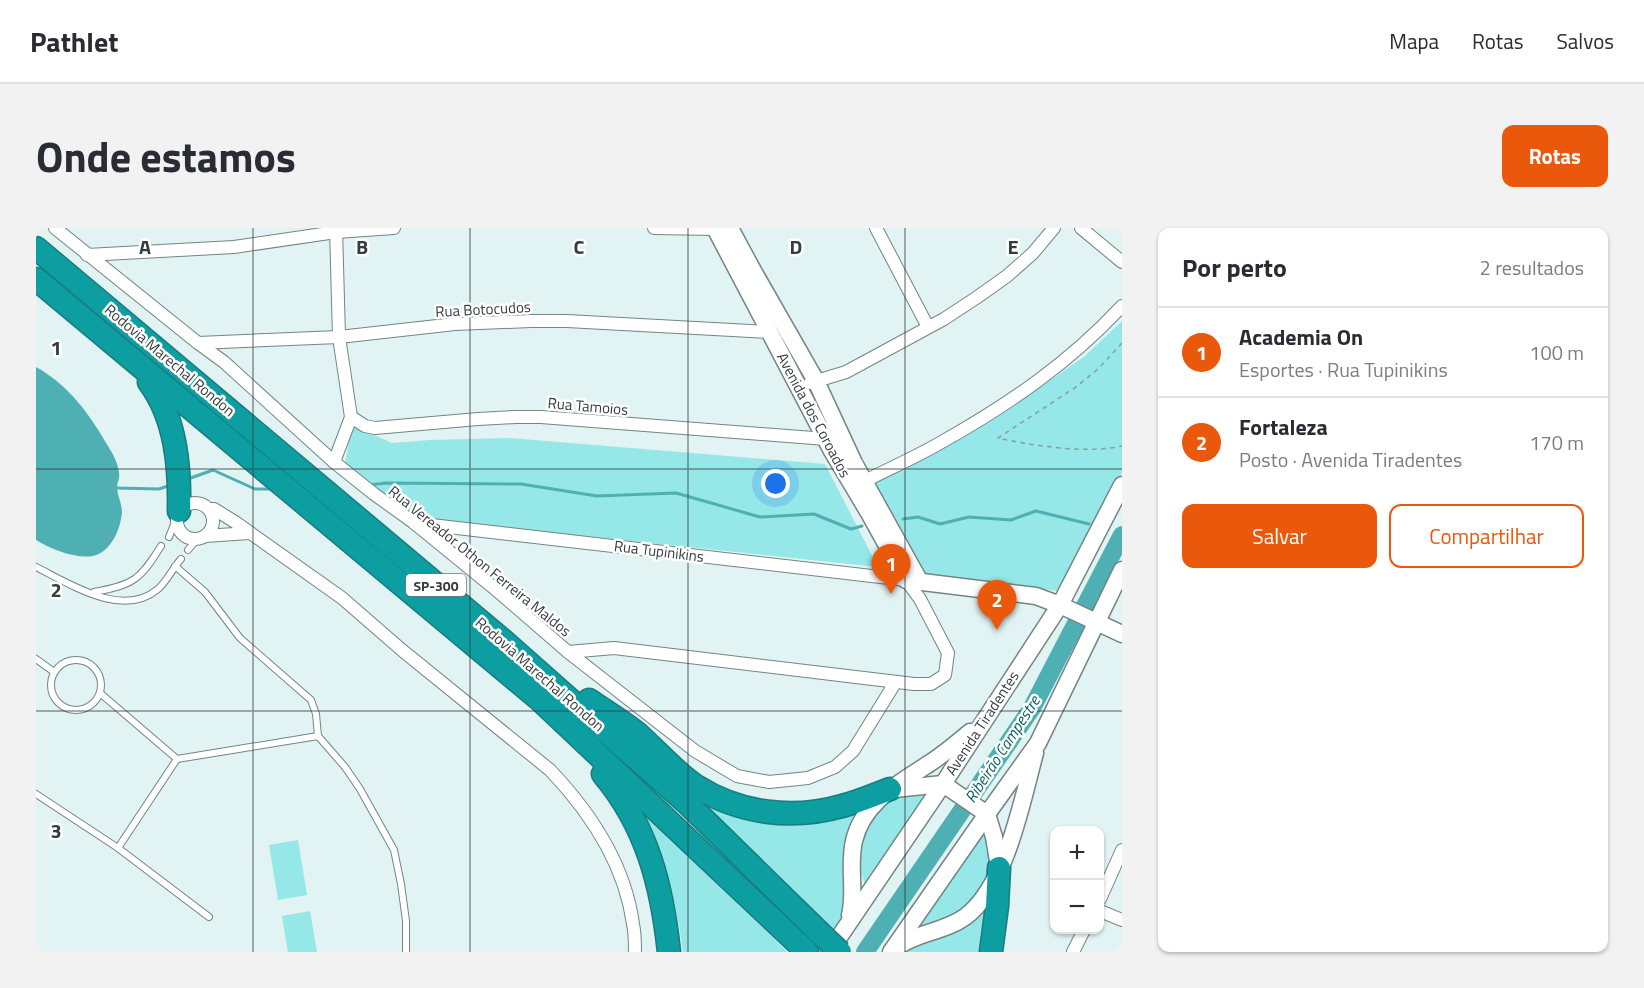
<!DOCTYPE html>
<html lang="pt">
<head>
<meta charset="utf-8">
<style>
	:root { --surface:#fff; --page:#f2f2f3; --text:#2b2b33; --muted:#7c7c81; --line:#e1e1e2; --accent:#ea580c }
	body { margin:0; font-family:"Titillium Web",sans-serif; background:var(--page); color:var(--text) }
	.controls { position:absolute; right:18px; bottom:18px; display:grid; overflow:hidden; border-radius:12px; box-shadow:0 2px 4px #0004 }
	.controls button { width:54px; height:54px; display:grid; place-items:center; padding:0; border:0; border-bottom:2px solid var(--line); background:var(--surface); color:var(--text); font:30px sans-serif }
	.you { position:absolute; left:740px; top:256px; width:21px; height:21px; margin:-15px; border:4px solid #fff; border-radius:50%; background:#1a73e8; box-shadow:0 0 0 9px #1a73e833 }
	.badge { display:grid; place-items:center; width:39px; height:39px; border-radius:50%; background:var(--accent); color:#fff; font-size:20px; font-weight:700 }
	.pin { position:absolute; translate:-50% -50px; filter:drop-shadow(0 2px 3px #0008) }
	.pin::after { content:''; position:absolute; top:32px; width:21px; height:18px; background:inherit; clip-path:polygon(0 0,100% 0,50% 100%) }
	.list { margin:0; padding:0; list-style:none }
	h2 { display:flex; justify-content:space-between; align-items:center; height:78px; margin:0; padding:0 24px; font-size:26px }
	h2 small { font-size:20px; font-weight:400; color:var(--muted) }
	.list li { display:grid; grid-template-columns:39px 1fr auto; gap:18px; align-items:center; box-sizing:border-box; height:90px; padding:0 24px; border-top:2px solid var(--line) }
	.list b { display:block; font-size:22px; white-space:nowrap }
	.list p { margin:0; font-size:20px; white-space:nowrap; color:var(--muted) }
	.list em { font-size:20px; font-style:normal; color:var(--muted) }
	.actions { display:flex; gap:12px; padding:18px 24px }
	.actions a { flex:1; padding:14px 0; border:2px solid var(--accent); border-radius:12px; text-align:center; font-size:21px; color:var(--accent) }
	.actions .main { background:var(--accent); color:#fff }
	.map { position:relative; flex:none; width:1086px; height:724px; overflow:hidden; border-radius:12px }
	header { display:flex; align-items:center; gap:36px; box-sizing:border-box; height:84px; padding:0 30px; background:var(--surface); border-bottom:2px solid var(--line) }
	header strong { font-size:28px }
	nav { display:flex; gap:33px; margin-inline-start:auto; font-size:21px }
	.intro { display:flex; align-items:center; justify-content:space-between; box-sizing:border-box; height:144px; padding:0 36px }
	h1 { margin:0; font-size:42px }
	.button { padding:15px 27px; border-radius:12px; background:var(--accent); color:#fff; font-size:21px; font-weight:700 }
	main { display:flex; gap:36px; padding:0 36px }
	aside { flex:1; background:var(--surface); border-radius:12px; box-shadow:0 2px 4px #0004 }
	.map>svg:first-child { display:block }
	.green { fill:#95e7e8 }
	.water { fill:#4eb0b2 }
	.lines { fill:none; stroke-linecap:round; stroke-linejoin:round }
	.stream { stroke:#4eb0b2; stroke-width:3 }
	.river { stroke:#4eb0b2; stroke-width:18 }
	.lane-casing { stroke:#748484; stroke-width:8 }
	.street-casing { stroke:#748484; stroke-width:14 }
	.secondary-casing { stroke:#748484; stroke-width:19 }
	.highway-casing { stroke:#1a7c7e; stroke-width:25 }
	.path { stroke:#8d9a9a; stroke-width:1.5; stroke-dasharray:4.5 4.5; stroke-linecap:butt }
	.lane { stroke:#fff; stroke-width:6 }
	.street { stroke:#fff; stroke-width:12 }
	.secondary { stroke:#fff; stroke-width:16 }
	.highway { stroke:#0c9ea1; stroke-width:22 }
	.highway-bridge-casing { stroke:#1a7c7e; stroke-width:25; stroke-linecap:butt }
	.highway-bridge { stroke:#0c9ea1; stroke-width:22 }
	.grid { fill:none; stroke:#353c3c; stroke-width:1.5; stroke-opacity:0.55 }
	.labels { text-anchor:middle; dominant-baseline:central; stroke-width:5; stroke-linejoin:round; paint-order:stroke }
	.shield { fill:#fff; stroke:#727676; stroke-width:1.5 }
	.shield-label { font-size:14px; font-weight:bold; fill:#353c3c }
	.street-label { font-size:15px; fill:#353c3c; stroke:#fff }
	.water-label { font-size:16px; font-style:italic; fill:#0a5f61; stroke:#fff }
	.grid-label { font-size:20px; text-anchor:middle; font-weight:bold; fill:#353c3c; stroke:#fff; stroke-width:5; stroke-linejoin:round; paint-order:stroke }
</style>
</head>
<body>
<header>
<strong>Pathlet</strong>
<nav><a>Mapa</a><a>Rotas</a><a>Salvos</a></nav>
</header>
<div class="intro"><h1>Onde estamos</h1><a class="button">Rotas</a></div>
<main>
<div class="map">
<svg width="1086" height="724" viewBox="0 0 1086 724">
	<rect width="100%" height="100%" fill="#e1f3f3"/>
	<g class="green">
		<path d="M1086 93V244L1062 294 1021 363 1002 360 889 350 836 253 983 174 1049 128Z"/>
		<path d="M316 197 356 215 394 212 474 210 789 236 842 339 378 290 308 241Z"/>
		<path d="M653 560 681 577 829 574 808 686 800 703Z"/>
		<path d="M891 564 829 657 823 638 822 629 828 601 846 578 854 573 863 568Z"/>
		<path d="M597 568 751 724H647C643 693 637 662 626 632 618 610 606 589 597 568Z"/>
		<path d="M950 601 955 629 952 648 930 682 893 699H883Z"/>
		<path d="M262 612 271 667 242 672 233 617Z"/>
		<path d="M951 682 948 724H869L879 717 934 695Z"/>
		<path d="M274 683 281 724H252L246 688Z"/>
	</g>
	<path class="water" d="M0 139C29 155 49 180 66 208 71 217 78 226 81 236 82 240 84 246 83 250 83 253 81 255 81 258 81 268 86 274 86 285 84 302 75 324 57 328 39 331 15 321 0 312Z"/>
	<g class="lines">
		<g class="stream">
			<path d="M152 251 177 242 219 261H236"/>
			<path d="M333 257 350 255 485 256 561 268 640 265 724 289 778 286 815 301 826 298"/>
			<path d="M80 260 123 261 135 257"/>
			<path d="M867 291 882 289 904 296 933 289 975 292 1000 283 1053 296"/>
		</g>
		<path class="river" d="M829 724 996 480 1086 307"/>
		<defs>
			<g id="lane">
				<path d="M133 309 141 289"/>
				<path d="M152 322 162 310"/>
				<path d="M139 338 169 364 204 410 275 472 280 486 282 508"/>
				<path d="M0 339C34 356 87 391 122 361 131 353 137 340 145 331"/>
				<path d="M58 364C97 357 104 352 125 318"/>
				<path d="M0 431 18 444"/>
				<circle cx="40" cy="457" r="25"/>
				<path d="M141 531 282 508 309 539 324 561 358 622 365 656 370 693V724"/>
				<path d="M0 566 82 620 141 531 64 465"/>
				<path d="M82 620 173 689"/>
			</g>
			<g id="street">
				<path d="M19 0 162 115 188 134 298 234 338 266 377 294 458 360 532 424 659 523 701 548 733 554 772 550 799 539 817 523 859 455"/>
				<path d="M618 0 680 1"/>
				<path d="M840 0 892 99"/>
				<path d="M1045 0 1086 34"/>
				<path d="M51 27 198 19 300 4 358 0"/>
				<path d="M162 115 303 109 419 96 495 93H531L734 104"/>
				<path d="M774 155 810 144 908 91 940 70 971 48 997 25 1018 0"/>
				<path d="M315 189 329 198 339 200 442 191 479 189H505L790 211"/>
				<path d="M298 234 315 189 303 109 300 0"/>
				<path d="M823 256C850 242 878 230 904 215 972 177 1033 135 1086 78"/>
				<circle cx="159" cy="293" r="18"/>
				<path d="M173 281H178L199 294 306 370 367 423 514 542C554 584 589 637 597 696 599 705 599 715 599 724"/>
				<path d="M378 295 870 352 884 371 912 425 909 447 895 456H878L578 420 532 424"/>
				<path d="M169 308 213 305"/>
				<path d="M1064 671 1086 622"/>
				<path d="M1064 683 1086 692"/>
				<path d="M1037 724 1048 702"/>
			</g>
			<g id="secondary">
				<path d="M679 0 796 223 833 285 870 352 1000 368 1024 377 1086 406"/>
				<path d="M694 0 716 41 780 153 818 235 884 354"/>
				<path d="M858 561 907 556 951 586 958 609 963 639"/>
				<path d="M814 687C820 663 812 638 818 613 827 574 862 556 894 535 908 526 921 515 934 504"/>
				<path d="M861 719C882 704 908 704 929 689 970 659 986 573 999 525"/>
				<path d="M793 724 907 556 1024 377 1086 257"/>
				<path d="M855 724 951 586 1002 515 1086 342"/>
			</g>
			<g id="highway">
				<path d="M0 20 470 415 653 577 787 708"/>
				<path d="M0 51 504 472 771 724"/>
				<path d="M113 154C140 190 144 239 143 283"/>
				<path d="M553 472C569 483 587 494 602 506 620 522 641 546 660 558 704 586 757 592 806 578 822 574 838 567 854 561"/>
				<path d="M567 546C611 598 626 658 633 724"/>
				<path d="M955 724 961 678 963 640"/>
			</g>
		</defs>
		<use href="#lane" class="lane-casing"/>
		<use href="#street" class="street-casing"/>
		<use href="#secondary" class="secondary-casing"/>
		<use href="#highway" class="highway-casing"/>
		<g class="path">
			<path d="M1086 115 1062 141 1040 159 962 210C998 218 1051 226 1086 218"/>
			<path d="M65 304 78 313"/>
		</g>
		<use href="#lane" class="lane"/>
		<use href="#street" class="street"/>
		<use href="#secondary" class="secondary"/>
		<use href="#highway" class="highway"/>
		<defs>
			<path id="highway-bridge" d="M787 708 804 724"/>
		</defs>
		<use href="#highway-bridge" class="highway-bridge-casing"/>
		<use href="#highway-bridge" class="highway-bridge"/>
	</g>
	<path class="grid" d="M217 0V724M434 0V724M652 0V724M869 0V724M0 241H1086M0 483H1086"/>
	<g class="labels">
		<rect class="shield" x="370" y="346" width="60" height="22" rx="4.5"/>
		<g class="shield-label">
			<text x="400" y="357">SP-300</text>
		</g>
		<g class="street-label">
			<text transform="translate(447 81) rotate(-3)">Rua Botocudos</text>
			<text transform="translate(134 132) rotate(40)">Rodovia Marechal Rondon</text>
			<text transform="translate(552 178) rotate(5)">Rua Tamoios</text>
			<text transform="translate(778 187) rotate(62)">Avenida dos Coroados</text>
			<text transform="translate(623 323) rotate(7)">Rua Tupinikins</text>
			<text transform="translate(444 333) rotate(39)">Rua Vereador Othon Ferreira Maldos</text>
			<text transform="translate(504 446) rotate(41)">Rodovia Marechal Rondon</text>
			<text transform="translate(946 495) rotate(-57)">Avenida Tiradentes</text>
		</g>
		<g class="water-label">
			<text transform="translate(966 521) rotate(-57)">Ribeirão Campestre</text>
		</g>
	</g>
	<g class="grid-label">
		<text x="109" y="26">A</text>
		<text x="326" y="26">B</text>
		<text x="543" y="26">C</text>
		<text x="760" y="26">D</text>
		<text x="977" y="26">E</text>
		<text x="20" y="127">1</text>
		<text x="20" y="369">2</text>
		<text x="20" y="610">3</text>
	</g>
</svg>
<div class="controls">
<button>+</button>
<button>−</button>
</div>
<div class="you"></div>
<div class="pin badge" style="left:855px;top:366px">1</div>
<div class="pin badge" style="left:961px;top:402px">2</div>
</div>
<aside>
<h2>Por perto<small>2 resultados</small></h2>
<ul class="list">
<li><span class="badge">1</span><div><b>Academia On</b><p>Esportes · Rua Tupinikins</p></div><em>100 m</em></li>
<li><span class="badge">2</span><div><b>Fortaleza</b><p>Posto · Avenida Tiradentes</p></div><em>170 m</em></li>
</ul>
<div class="actions"><a class="main">Salvar</a><a>Compartilhar</a></div>
</aside>
</main>
</body>
</html>
